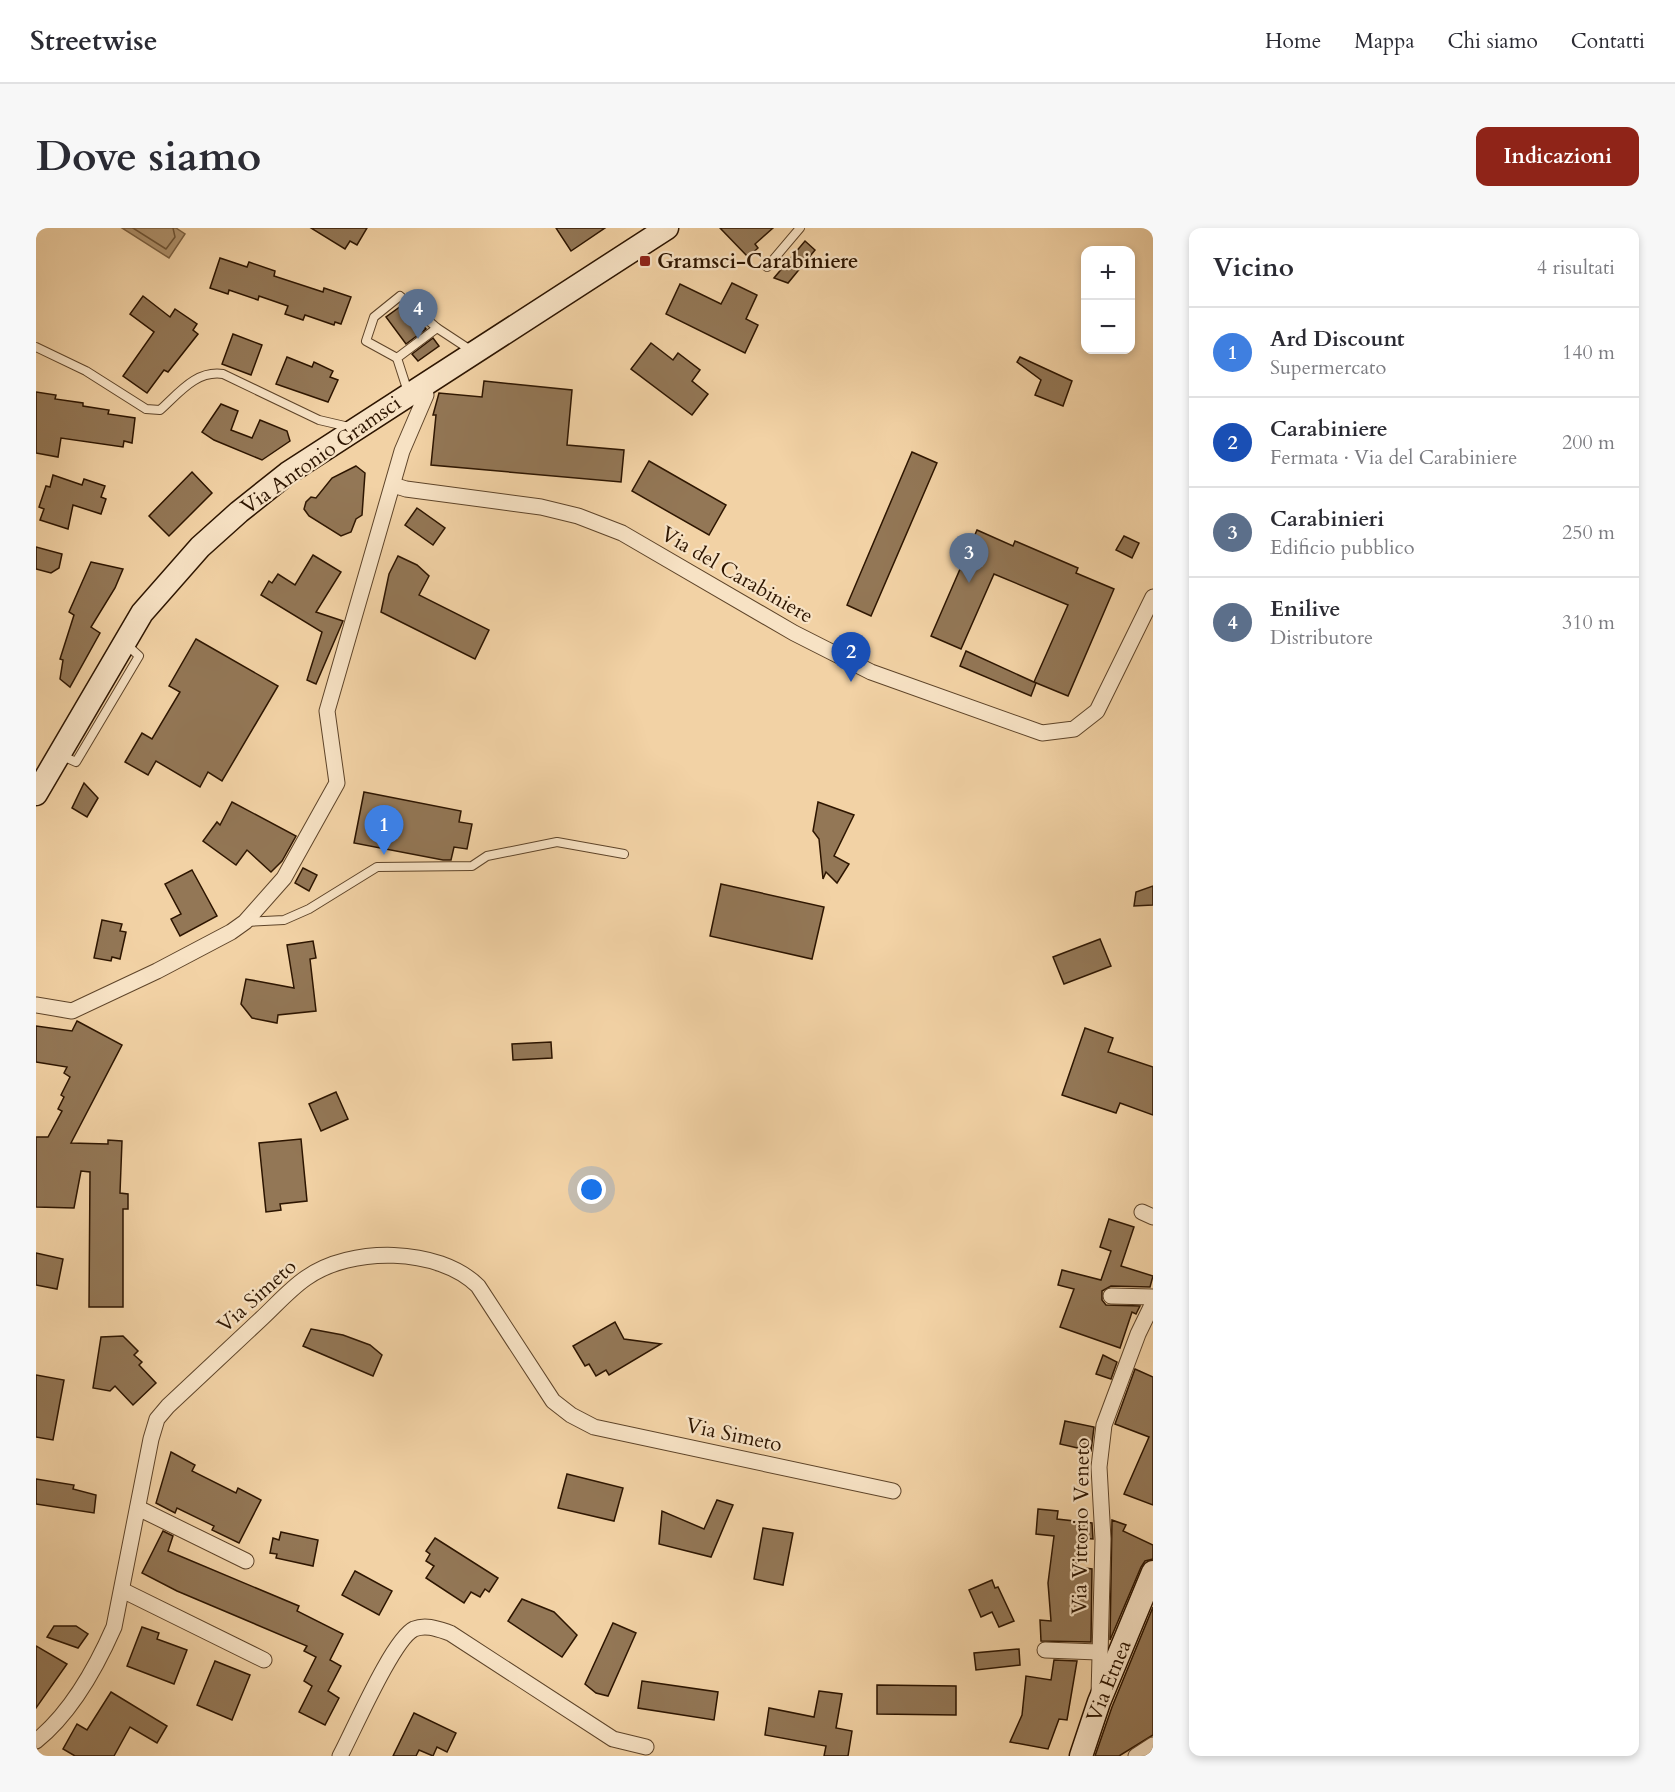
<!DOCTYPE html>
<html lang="it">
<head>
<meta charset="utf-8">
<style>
	:root { --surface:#fff; --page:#f7f7f7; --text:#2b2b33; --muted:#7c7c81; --line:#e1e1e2; --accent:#8f2418 }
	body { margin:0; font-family:Cardo,serif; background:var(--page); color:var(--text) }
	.controls { position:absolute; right:18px; top:18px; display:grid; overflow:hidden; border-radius:12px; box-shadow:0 3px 9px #0003 }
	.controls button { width:54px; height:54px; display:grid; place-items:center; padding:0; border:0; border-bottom:2px solid var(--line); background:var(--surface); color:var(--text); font:30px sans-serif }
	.you { position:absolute; left:556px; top:962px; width:21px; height:21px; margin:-15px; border:4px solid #fff; border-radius:50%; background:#1a73e8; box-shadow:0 0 0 9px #1a73e833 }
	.badge { display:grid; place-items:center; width:39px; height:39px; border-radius:50%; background:var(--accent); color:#fff; font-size:20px; font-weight:700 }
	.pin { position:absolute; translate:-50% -50px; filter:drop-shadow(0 2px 3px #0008) }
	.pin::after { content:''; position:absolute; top:32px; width:21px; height:18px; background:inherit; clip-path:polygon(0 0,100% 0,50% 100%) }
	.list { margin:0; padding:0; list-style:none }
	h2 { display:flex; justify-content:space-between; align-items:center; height:78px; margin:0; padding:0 24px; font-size:26px }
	h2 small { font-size:20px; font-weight:400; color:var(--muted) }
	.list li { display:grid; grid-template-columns:39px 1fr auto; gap:18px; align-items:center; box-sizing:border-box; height:90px; padding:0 24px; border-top:2px solid var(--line) }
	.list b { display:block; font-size:22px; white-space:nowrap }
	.list p { margin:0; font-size:20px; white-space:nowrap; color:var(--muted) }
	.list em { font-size:20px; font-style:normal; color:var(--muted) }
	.map { position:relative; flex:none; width:1117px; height:1528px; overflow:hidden; border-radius:12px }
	header { display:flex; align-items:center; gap:36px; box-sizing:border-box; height:84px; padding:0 30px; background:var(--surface); border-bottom:2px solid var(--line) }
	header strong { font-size:28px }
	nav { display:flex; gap:33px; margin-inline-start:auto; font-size:21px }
	.intro { display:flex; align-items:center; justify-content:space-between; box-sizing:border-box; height:144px; padding:0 36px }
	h1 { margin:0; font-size:42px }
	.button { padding:15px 27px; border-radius:12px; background:var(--accent); color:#fff; font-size:21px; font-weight:700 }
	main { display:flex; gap:36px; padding:0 36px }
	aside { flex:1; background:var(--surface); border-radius:12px; box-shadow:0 3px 9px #0003 }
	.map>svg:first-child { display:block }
	.water { fill:#af926d; stroke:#7b6041; stroke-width:1.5 }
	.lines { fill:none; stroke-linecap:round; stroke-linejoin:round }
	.shore { stroke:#6e5436; stroke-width:1.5 }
	.building { fill:#937756; stroke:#2d1500; stroke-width:1.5 }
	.lane-casing { stroke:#5e4429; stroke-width:10 }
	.street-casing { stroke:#5e4429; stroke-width:17 }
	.secondary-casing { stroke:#2d1500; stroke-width:25 }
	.lane { stroke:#f7e2c4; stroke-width:8 }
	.street { stroke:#f7e2c4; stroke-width:15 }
	.secondary { stroke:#f7e2c4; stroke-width:22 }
	.poi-dot { fill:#8f2418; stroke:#f7e2c4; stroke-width:2 }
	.labels { text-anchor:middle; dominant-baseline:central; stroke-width:4.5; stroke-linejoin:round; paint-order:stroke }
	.poi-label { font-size:21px; font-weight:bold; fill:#2d1500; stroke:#f7e2c4; text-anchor:start }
	.street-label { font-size:21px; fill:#2d1500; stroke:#f7e2c4 }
</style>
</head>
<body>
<header>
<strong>Streetwise</strong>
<nav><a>Home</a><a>Mappa</a><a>Chi siamo</a><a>Contatti</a></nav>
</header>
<div class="intro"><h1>Dove siamo</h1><a class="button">Indicazioni</a></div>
<main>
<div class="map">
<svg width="1117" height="1528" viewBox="0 0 1117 1528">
	<rect width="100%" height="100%" fill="#f2d2a5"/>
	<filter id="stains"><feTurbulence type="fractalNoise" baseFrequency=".00333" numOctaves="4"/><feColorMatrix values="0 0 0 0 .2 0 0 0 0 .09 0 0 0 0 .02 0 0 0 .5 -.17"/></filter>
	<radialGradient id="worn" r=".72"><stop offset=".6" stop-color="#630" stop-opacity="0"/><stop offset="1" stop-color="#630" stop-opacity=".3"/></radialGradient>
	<path class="water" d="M86 0H140L149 6 133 30Z"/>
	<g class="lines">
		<path class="shore" d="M97 0 130 21 139 9 137 0"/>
	</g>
	<g class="building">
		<path d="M275 0H331L321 17 314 13 309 21Z"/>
		<path d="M520 0H569L535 23Z"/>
		<path d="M684 0H737L719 16 722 20 712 29Z"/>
		<path d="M769 13 779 22 752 55 738 50Z"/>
		<path d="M184 30 211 39 213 34 239 43 238 48 287 64 288 60 315 69 305 96 299 94 298 97 269 87 267 92 249 86 252 78 223 68 222 72 193 62 192 66 174 60Z"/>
		<path d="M696 55 721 67 710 91 722 97 709 125 630 86 644 56 685 76Z"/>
		<path d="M107 68 134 89 139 81 161 96 157 102 162 106 132 144 128 142 111 165 87 148 118 104 94 86Z"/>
		<path d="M365 78 371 87 374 84 390 101 370 116 350 89Z"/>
		<path d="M197 106 226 117 215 147 186 136Z"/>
		<path d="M397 110 403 118 382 133 376 126Z"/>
		<path d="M615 115 637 132 642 125 664 142 656 153 672 166 656 187 595 141Z"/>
		<path d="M251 129 276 139 278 134 297 143 294 149 302 152 292 174 240 156Z"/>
		<path d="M984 129 1036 153 1027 178 999 167 1005 152 981 134Z"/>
		<path d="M448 153 536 162 531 217 588 222 585 254 395 237 400 187H397L403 165 446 169Z"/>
		<path d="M0 164 20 167 19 171 47 175V178L73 182 72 186 99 190 96 215 88 213 87 219 25 210 22 229 0 225Z"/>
		<path d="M185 176 202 183 195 202 216 210 224 192 251 203 254 213 226 232 178 212 166 204Z"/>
		<path d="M876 224 901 235 835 388 811 377Z"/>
		<path d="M613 233 690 277 673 307 596 263Z"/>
		<path d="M320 238 329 245 326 287 320 291 315 304 305 308 273 288 268 281 270 274 275 269 280 270 296 250Z"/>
		<path d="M156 244 176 265 133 308 113 288Z"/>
		<path d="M17 247 46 257 48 251 69 258 65 269 70 271 65 286 37 277 32 301 4 292 8 281 3 279 10 258 14 259Z"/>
		<path d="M381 280 409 300 397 317 369 297Z"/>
		<path d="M941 302 977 318 979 313 1042 340 1040 345 1078 361 1032 468 998 454 1032 377 958 346 925 421 895 408Z"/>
		<path d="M1088 308 1103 315 1096 330 1080 322Z"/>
		<path d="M0 319 26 326 23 340 15 345 0 341Z"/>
		<path d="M277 327 305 344 280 384 307 393 280 456 271 452 286 404 225 367 233 353 236 355 242 346 259 357Z"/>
		<path d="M362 328 381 337 393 348 383 367 453 402 439 431 345 384 353 346Z"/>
		<path d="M55 334 87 341 79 360 55 399 64 405 34 459 24 451 27 432 24 431 38 387 33 384Z"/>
		<path d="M160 411 242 458 186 553 172 544 164 559 120 533 112 547 89 534 106 505 116 511 144 464 133 458Z"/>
		<path d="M930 423 1000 455 995 468 924 438Z"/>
		<path d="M48 555 62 570 51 589 36 580Z"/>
		<path d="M328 564 425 583 423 594 436 596 431 621 418 619 415 632H407L318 615Z"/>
		<path d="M196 574 260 608 246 633 235 644 211 622 200 637 167 613 181 594 184 597Z"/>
		<path d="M782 574 818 587 798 628 813 636 801 655 790 644 787 651 783 611 777 603Z"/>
		<path d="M267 640 281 647 273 663 259 655Z"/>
		<path d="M156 642 181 688 144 708 135 691 145 686 129 656Z"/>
		<path d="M685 656 788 679 776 731 674 708Z"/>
		<path d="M1117 658V677L1098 678 1100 664Z"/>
		<path d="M66 692 86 696 84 703 90 704 84 731 76 729 75 733 58 730Z"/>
		<path d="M1064 711 1075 738 1028 756 1017 729Z"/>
		<path d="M277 713 280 730 274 731 280 783 242 787 241 795 216 790 205 776 210 751 258 760 251 717Z"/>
		<path d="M41 793 86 817 35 915 72 916V912L86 913 84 965 92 966V981H87V1079H53L54 944 45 943 38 980 0 979V909H12L26 883 22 881 28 869 25 867 34 849 28 845 31 839 0 834V798L36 803Z"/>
		<path d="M1049 800 1077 810 1072 824 1117 839V887L1084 875 1080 885 1026 867Z"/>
		<path d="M515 814 516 830 477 832 476 816Z"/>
		<path d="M300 864 312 891 285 903 273 876Z"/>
		<path d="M265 911 271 973 244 976 245 982 230 984 223 915Z"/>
		<path d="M1073 991 1098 999 1085 1038 1117 1048 1114 1059 1075 1058 1066 1063V1072L1070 1077 1104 1078 1100 1086 1096 1084 1084 1120 1024 1099 1038 1061 1022 1057 1026 1042 1065 1052 1075 1023 1064 1019Z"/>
		<path d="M0 1025 27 1031 21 1061 0 1057Z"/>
		<path d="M579 1094 588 1111 625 1116 573 1147 570 1142 560 1148 553 1136 549 1138 537 1118Z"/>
		<path d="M275 1101 307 1107 334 1117 346 1127 337 1148 267 1118Z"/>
		<path d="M87 1108 102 1123 98 1127 106 1134 103 1137 120 1155 97 1177 79 1158 74 1163 57 1160 65 1109Z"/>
		<path d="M1067 1127 1081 1134 1075 1151 1060 1146Z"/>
		<path d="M1099 1141 1117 1149V1277L1088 1266 1113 1209 1079 1196Z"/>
		<path d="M0 1147 28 1152 17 1212 0 1209Z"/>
		<path d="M1029 1193 1058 1199 1055 1223 1024 1216Z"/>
		<path d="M135 1224 159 1237 156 1243 200 1265 202 1260 225 1272 203 1315 176 1302 178 1298 141 1280 139 1285 120 1275Z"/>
		<path d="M531 1246 587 1260 578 1293 522 1280Z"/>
		<path d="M0 1251 38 1257 37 1261 60 1267 58 1285 0 1276Z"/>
		<path d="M681 1272 697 1277 675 1329 623 1316 626 1283 668 1301Z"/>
		<path d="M1002 1281 1022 1283 1021 1291 1056 1295 1057 1311 1044 1310 1041 1339 1056 1341 1055 1414 1005 1413 1004 1392 1015 1393 1012 1355 1018 1308 1000 1306Z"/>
		<path d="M1076 1292 1090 1297 1087 1303 1117 1317V1331L1109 1333 1105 1339 1074 1412Z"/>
		<path d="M727 1300 757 1305 747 1357 718 1351Z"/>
		<path d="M127 1303 137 1308 132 1323 263 1378 261 1383 307 1406 294 1432 305 1438 292 1463 303 1470 289 1497 263 1484 276 1458 268 1453 280 1429 268 1423 271 1418 141 1363 106 1345Z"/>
		<path d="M245 1304 282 1312 277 1338 240 1330 241 1326 234 1325 237 1310 243 1312Z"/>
		<path d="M399 1310 462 1350 453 1364 449 1361 444 1369 435 1364 428 1375 390 1350 398 1338 390 1333 394 1326 390 1323Z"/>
		<path d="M319 1343 356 1363 343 1387 306 1367Z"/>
		<path d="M956 1352 959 1360 962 1359 978 1393 963 1399 956 1384 945 1389 933 1362Z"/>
		<path d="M486 1371 518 1384 541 1407 526 1429 472 1393Z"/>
		<path d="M1117 1379V1507L1083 1528H1059L1076 1479Z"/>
		<path d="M577 1395 600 1405 572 1468 560 1465 549 1456Z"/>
		<path d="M18 1398H40L52 1406 42 1420 11 1409Z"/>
		<path d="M106 1399 123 1405 121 1411 151 1422 138 1456 91 1438Z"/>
		<path d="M0 1418 31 1436 0 1480Z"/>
		<path d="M983 1421 984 1437 940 1442 938 1425Z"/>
		<path d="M1018 1432 1041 1433 1031 1492 1023 1491 1012 1521 974 1514 986 1487 990 1448 1015 1452Z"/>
		<path d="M179 1433 214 1447 196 1492 161 1477Z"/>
		<path d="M606 1453 682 1464 678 1492 602 1480Z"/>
		<path d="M841 1457 920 1458V1487L841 1486Z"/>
		<path d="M783 1463 806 1466 800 1500 816 1503 812 1528H788L790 1518 729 1507 733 1480 778 1489Z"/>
		<path d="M75 1464 131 1498 121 1515 94 1499 78 1528H39L27 1521 41 1496 51 1502Z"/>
		<path d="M378 1485 420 1505 411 1524 401 1519 397 1528 383 1522 380 1528H357Z"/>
	</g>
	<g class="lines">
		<defs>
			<g id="lane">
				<path d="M731 39 764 0"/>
				<path d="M0 119 50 143 110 181 124 182C143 165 160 142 187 146L283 192 313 199"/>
				<path d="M361 130 330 113 338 89 364 68 401 100"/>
				<path d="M372 164 361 130 401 100 436 123"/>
				<path d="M24 527 40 534 103 428 90 416"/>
				<path d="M210 694 248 692 273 681 341 639 436 638 451 628 521 614 588 626"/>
			</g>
			<g id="street">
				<path d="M357 257 370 261 505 279 542 288 586 305 758 405 835 444 1006 505 1038 501 1061 483 1117 369"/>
				<path d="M0 777 36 783 121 743 195 704 209 694 248 650 301 555 291 483 366 223 390 167 387 156"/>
				<path d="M1106 984 1117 989"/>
				<path d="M1075 1068 1117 1069"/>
				<path d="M102 1280 210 1333"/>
				<path d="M86 1362 228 1432"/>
				<path d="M1009 1422 1062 1424"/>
				<path d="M1063 1467 1067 1311 1063 1239 1068 1197 1102 1106 1117 1075"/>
				<path d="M0 1513C35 1485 60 1440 78 1399L115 1211 121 1191 132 1178C163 1149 195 1119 226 1090 240 1077 254 1061 270 1050 315 1018 402 1019 442 1058L517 1173 535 1187 558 1199 857 1263"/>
				<path d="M304 1528C317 1504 357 1411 378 1401 390 1396 402 1401 414 1405L577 1511 610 1519"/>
				<path d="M1100 1528 1117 1517"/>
			</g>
			<g id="secondary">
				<path d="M0 566 106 385 164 319 203 284 252 245 631 0"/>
				<path d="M1045 1528 1063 1474 1117 1344"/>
			</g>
		</defs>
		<use href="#lane" class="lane-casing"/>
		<use href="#street" class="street-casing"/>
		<use href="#secondary" class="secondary-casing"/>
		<use href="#lane" class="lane"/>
		<use href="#street" class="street"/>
		<use href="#secondary" class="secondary"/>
	</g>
	<rect class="poi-dot" x="603" y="27" width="12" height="12" rx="3"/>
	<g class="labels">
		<g class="poi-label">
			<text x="621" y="33">Gramsci-Carabiniere</text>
		</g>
		<g class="street-label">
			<text transform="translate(285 227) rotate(-35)">Via Antonio Gramsci</text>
			<text transform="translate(701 347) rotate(30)">Via del Carabiniere</text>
			<text transform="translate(221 1068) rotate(-42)">Via Simeto</text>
			<text transform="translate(698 1207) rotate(12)">Via Simeto</text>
			<text transform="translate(1045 1298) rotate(-89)">Via Vittorio Veneto</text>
			<text transform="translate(1073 1453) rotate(-68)">Via Etnea</text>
		</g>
	</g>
	<rect width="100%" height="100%" filter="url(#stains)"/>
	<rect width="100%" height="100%" fill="url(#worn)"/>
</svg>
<div class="controls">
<button>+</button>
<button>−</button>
</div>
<div class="you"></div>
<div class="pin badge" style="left:348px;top:627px;background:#3f7fe0">1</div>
<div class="pin badge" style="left:815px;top:454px;background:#1a4fb4">2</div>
<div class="pin badge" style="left:933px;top:355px;background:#5c6f8a">3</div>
<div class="pin badge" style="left:382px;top:111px;background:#5c6f8a">4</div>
</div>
<aside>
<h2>Vicino<small>4 risultati</small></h2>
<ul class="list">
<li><span class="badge" style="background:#3f7fe0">1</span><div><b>Ard Discount</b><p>Supermercato</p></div><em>140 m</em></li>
<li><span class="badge" style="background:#1a4fb4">2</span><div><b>Carabiniere</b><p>Fermata · Via del Carabiniere</p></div><em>200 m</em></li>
<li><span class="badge" style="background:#5c6f8a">3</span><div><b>Carabinieri</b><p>Edificio pubblico</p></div><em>250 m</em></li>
<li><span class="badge" style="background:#5c6f8a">4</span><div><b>Enilive</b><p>Distributore</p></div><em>310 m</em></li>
</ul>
</aside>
</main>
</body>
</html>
